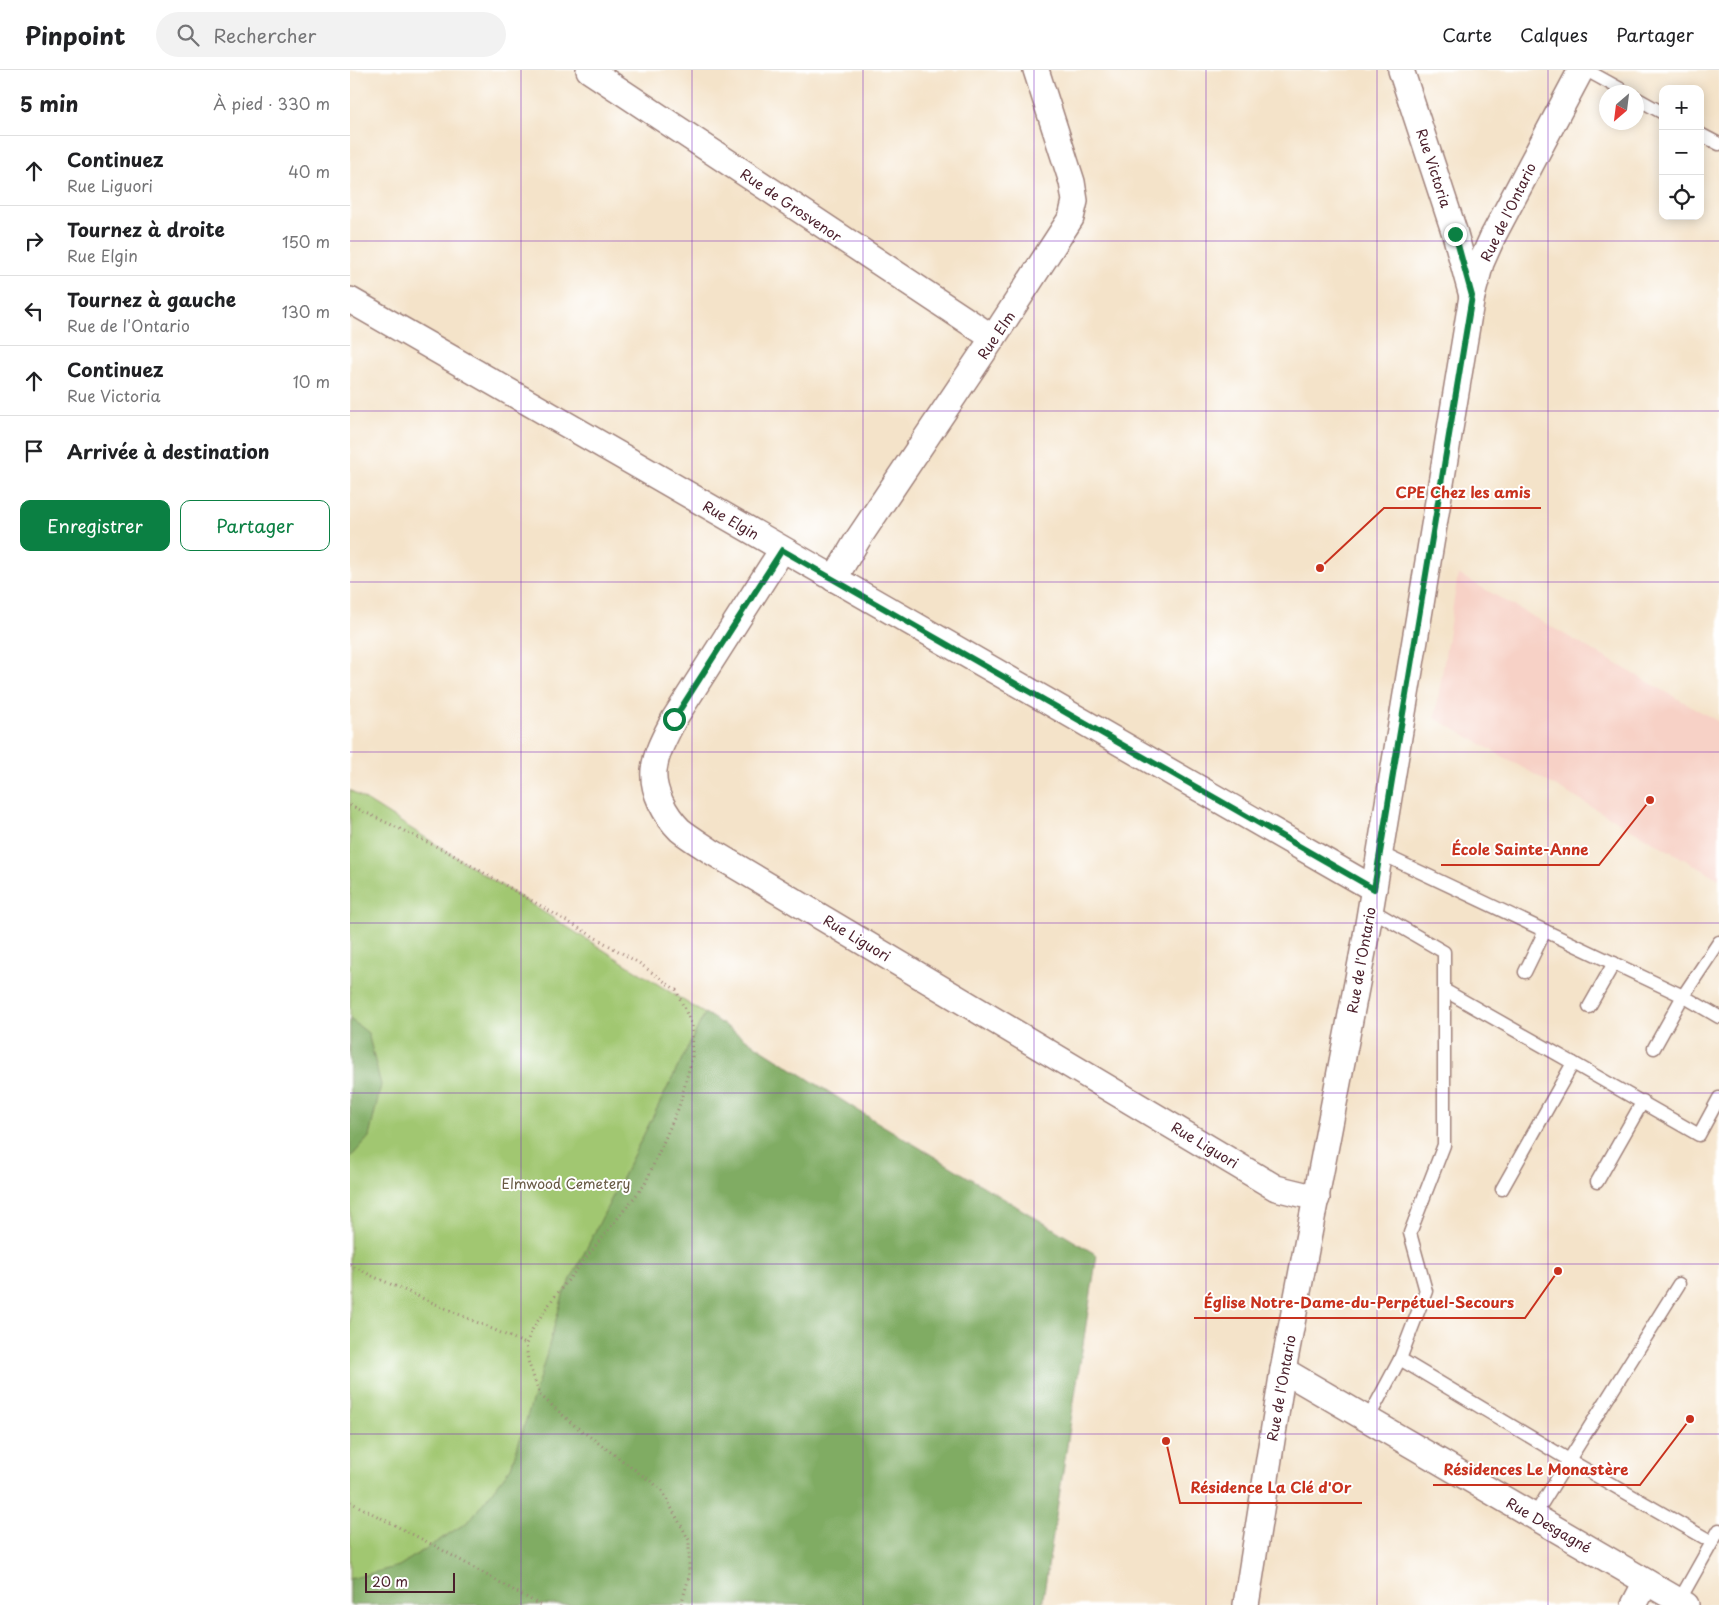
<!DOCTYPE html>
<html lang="fr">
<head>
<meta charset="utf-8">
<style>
	:root { --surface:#fff; --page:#f2f2f2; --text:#202124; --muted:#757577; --line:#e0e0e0; --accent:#0b8043 }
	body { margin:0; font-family:"Playpen Sans",sans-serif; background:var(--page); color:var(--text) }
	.controls { position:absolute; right:15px; top:15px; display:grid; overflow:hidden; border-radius:10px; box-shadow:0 2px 12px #0003 }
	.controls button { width:45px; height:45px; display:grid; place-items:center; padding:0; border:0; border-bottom:1px solid var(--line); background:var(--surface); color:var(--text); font:25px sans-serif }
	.compass { position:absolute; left:1249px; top:15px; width:45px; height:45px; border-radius:50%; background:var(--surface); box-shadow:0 2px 12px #0003; rotate:208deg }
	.scale { position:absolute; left:15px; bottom:12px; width:90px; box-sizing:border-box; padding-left:5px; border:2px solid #4a1f2b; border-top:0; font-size:14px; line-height:18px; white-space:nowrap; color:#4a1f2b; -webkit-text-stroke:4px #fff; paint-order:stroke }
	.stop { position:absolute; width:15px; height:15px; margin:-11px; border:4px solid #0b8043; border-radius:50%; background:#fff }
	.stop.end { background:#0b8043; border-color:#fff; box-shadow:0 1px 5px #0008 }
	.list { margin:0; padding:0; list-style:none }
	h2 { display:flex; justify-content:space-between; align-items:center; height:65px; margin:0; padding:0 20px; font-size:21px }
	h2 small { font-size:16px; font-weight:400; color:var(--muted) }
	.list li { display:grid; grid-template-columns:32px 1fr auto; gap:15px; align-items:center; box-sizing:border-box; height:70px; padding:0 20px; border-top:1px solid var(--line) }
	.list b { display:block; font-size:19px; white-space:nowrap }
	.list p { margin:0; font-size:16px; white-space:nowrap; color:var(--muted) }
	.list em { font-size:16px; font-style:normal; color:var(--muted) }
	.actions { display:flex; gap:10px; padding:15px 20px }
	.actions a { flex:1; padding:11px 0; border:1px solid var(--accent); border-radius:10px; text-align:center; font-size:18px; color:var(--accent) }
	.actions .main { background:var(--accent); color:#fff }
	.icon { flex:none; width:28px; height:28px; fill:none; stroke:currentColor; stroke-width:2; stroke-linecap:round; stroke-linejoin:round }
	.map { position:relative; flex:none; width:1369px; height:1535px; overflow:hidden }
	header { display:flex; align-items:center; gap:30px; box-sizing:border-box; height:70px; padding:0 25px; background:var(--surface); border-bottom:1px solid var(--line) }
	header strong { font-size:24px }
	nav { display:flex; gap:28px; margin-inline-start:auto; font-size:18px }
	.search { width:350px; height:45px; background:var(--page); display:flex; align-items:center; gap:12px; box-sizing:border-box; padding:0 18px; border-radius:28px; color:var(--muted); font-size:19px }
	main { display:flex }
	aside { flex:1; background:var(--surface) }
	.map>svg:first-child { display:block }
	.built { fill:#f7d1c6 }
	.green { fill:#a1c771; stroke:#76734e }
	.forest { fill:#80ac63; stroke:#656647 }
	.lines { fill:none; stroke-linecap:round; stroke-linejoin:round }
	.lane-casing { stroke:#9f817a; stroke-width:15 }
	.street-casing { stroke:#9f817a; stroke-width:28 }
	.path { stroke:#9f817a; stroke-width:3; stroke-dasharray:1 4; stroke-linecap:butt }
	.lane { stroke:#fff; stroke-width:12 }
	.street { stroke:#fff; stroke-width:25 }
	.route { stroke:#0b8043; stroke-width:6 }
	.grid { fill:none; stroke:#7b2cbf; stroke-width:1; stroke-opacity:0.55 }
	.labels { text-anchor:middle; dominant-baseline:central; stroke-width:4; stroke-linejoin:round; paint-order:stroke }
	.street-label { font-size:14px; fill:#4a1f2b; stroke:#fff }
	.park-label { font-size:14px; fill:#685a44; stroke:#fff }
	.leader { fill:none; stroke:#c8321e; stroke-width:2 }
	.callout-dot { fill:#c8321e; stroke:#fff; stroke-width:2 }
	.callout-label { font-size:15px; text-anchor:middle; font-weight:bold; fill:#c8321e; stroke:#fff; stroke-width:4; stroke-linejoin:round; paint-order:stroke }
</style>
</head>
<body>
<header>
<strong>Pinpoint</strong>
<div class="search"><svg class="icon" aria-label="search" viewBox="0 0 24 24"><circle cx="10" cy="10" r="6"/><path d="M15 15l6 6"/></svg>Rechercher</div>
<nav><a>Carte</a><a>Calques</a><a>Partager</a></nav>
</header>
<main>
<aside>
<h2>5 min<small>À pied · 330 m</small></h2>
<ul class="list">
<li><svg class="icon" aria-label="ahead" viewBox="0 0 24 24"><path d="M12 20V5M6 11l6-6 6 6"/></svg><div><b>Continuez</b><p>Rue Liguori</p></div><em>40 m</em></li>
<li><svg class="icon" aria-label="right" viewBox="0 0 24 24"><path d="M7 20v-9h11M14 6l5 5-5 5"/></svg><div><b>Tournez à droite</b><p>Rue Elgin</p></div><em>150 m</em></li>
<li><svg class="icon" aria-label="left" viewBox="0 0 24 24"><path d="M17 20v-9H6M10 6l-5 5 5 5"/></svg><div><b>Tournez à gauche</b><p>Rue de l'Ontario</p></div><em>130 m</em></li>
<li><svg class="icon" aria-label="ahead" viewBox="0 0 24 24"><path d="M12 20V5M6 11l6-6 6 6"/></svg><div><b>Continuez</b><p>Rue Victoria</p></div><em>10 m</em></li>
<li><svg class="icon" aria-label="arrive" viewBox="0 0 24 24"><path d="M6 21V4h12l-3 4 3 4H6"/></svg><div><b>Arrivée à destination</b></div></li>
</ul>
<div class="actions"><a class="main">Enregistrer</a><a>Partager</a></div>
</aside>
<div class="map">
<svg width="1369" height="1535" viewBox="0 0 1369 1535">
	<rect width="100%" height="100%" fill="#fff"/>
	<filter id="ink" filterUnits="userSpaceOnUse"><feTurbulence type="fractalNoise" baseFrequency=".02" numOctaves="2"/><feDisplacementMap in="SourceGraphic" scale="10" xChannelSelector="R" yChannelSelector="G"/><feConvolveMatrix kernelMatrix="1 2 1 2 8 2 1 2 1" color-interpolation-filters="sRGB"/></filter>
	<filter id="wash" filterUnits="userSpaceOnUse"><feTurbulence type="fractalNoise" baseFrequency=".0096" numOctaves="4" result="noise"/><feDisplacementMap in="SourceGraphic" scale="20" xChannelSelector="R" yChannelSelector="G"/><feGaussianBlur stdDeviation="1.12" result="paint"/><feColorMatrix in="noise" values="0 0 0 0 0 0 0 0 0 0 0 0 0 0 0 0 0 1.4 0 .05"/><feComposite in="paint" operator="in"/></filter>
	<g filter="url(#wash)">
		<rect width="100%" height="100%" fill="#f4e3c9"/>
		<path class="built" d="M1108 504 1369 652V809L1085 648Z"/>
		<path class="green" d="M0 720 504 1038 323 1372 0 1535Z"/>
		<g class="forest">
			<path d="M355 943 504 1038 747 1185 692 1535H0V1509L49 1496 119 1451 161 1397 192 1300 213 1225Z"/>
			<path d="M0 949 18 963 31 1015 19 1067 0 1088Z"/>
		</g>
	</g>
	<g filter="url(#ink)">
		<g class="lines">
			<defs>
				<g id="lane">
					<path d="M1236 0 1276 22"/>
					<path d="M1286 28 1313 43"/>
					<path d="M1350 64 1369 74"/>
					<path d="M1030 783 1333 926 1369 947"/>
					<path d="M1020 839 1094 882V1075L1060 1163 1076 1221 1050 1289"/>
					<path d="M1175 902 1195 861"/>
					<path d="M1094 920 1223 993 1152 1119"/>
					<path d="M1239 937 1264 893"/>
					<path d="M1304 978 1333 926 1369 872"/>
					<path d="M1223 993 1349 1065 1369 1028"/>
					<path d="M1247 1112 1293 1031"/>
					<path d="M1018 1349 1050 1289 1219 1390 1362 1472"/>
					<path d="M1184 1446 1329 1214"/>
					<path d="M1329 1531 1369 1460"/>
				</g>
				<g id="street">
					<path d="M239 0 643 268"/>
					<path d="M1051 0 1105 164 1122 226"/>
					<path d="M0 230 1024 819"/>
					<path d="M432 480 324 649C316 665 306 682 304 700 302 721 315 745 330 760 340 768 352 775 362 782L926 1118 967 1128"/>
					<path d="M484 509 508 469 643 268 721 148 725 131 722 112 686 0"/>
					<path d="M933 1300 1336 1535"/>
					<path d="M896 1535 933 1300 1016 866 1122 226 1131 193 1143 166 1231 0"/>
					<path d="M1284 1535 1296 1512"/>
				</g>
			</defs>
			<use href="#lane" class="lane-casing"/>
			<use href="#street" class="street-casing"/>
			<g class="path">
				<path d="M0 735 98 782 289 893 326 920 342 955V988L329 1037 295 1114 202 1230 183 1258 176 1274 178 1291 190 1325 224 1355 311 1419 339 1470V1507L331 1535"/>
				<path d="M0 1194 20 1205 176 1274"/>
				<path d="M0 1432 87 1477 190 1535"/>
			</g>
			<use href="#lane" class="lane"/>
			<use href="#street" class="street"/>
		</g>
	</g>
	<g class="lines" filter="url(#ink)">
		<path class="route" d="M324 649 432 480 1024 819 1122 226 1105 164"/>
	</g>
	<path class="grid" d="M171 0V1535M342 0V1535M513 0V1535M684 0V1535M856 0V1535M1027 0V1535M1198 0V1535M0 171H1369M0 341H1369M0 512H1369M0 682H1369M0 853H1369M0 1023H1369M0 1194H1369M0 1364H1369"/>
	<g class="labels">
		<g class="street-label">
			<text transform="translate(1084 98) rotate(72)">Rue Victoria</text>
			<text transform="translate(441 135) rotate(34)">Rue de Grosvenor</text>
			<text transform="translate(1158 142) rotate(-64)">Rue de l'Ontario</text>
			<text transform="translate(646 265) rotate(-56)">Rue Elm</text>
			<text transform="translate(381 450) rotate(30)">Rue Elgin</text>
			<text transform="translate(507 868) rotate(31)">Rue Liguori</text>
			<text transform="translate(1011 890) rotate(-80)">Rue de l'Ontario</text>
			<text transform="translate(855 1075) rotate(31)">Rue Liguori</text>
			<text transform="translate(931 1318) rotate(-80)">Rue de l'Ontario</text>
			<text transform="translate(1199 1455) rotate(30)">Rue Desgagné</text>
		</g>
		<g class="park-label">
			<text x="216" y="1113">Elmwood Cemetery</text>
		</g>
	</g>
	<path class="leader" d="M970 498L1034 438H1191M1300 730L1249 795H1091M1208 1201L1175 1248H844M1340 1349L1290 1415H1083M816 1371L830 1433H1012"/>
	<g class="callout-dot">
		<circle cx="970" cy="498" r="5"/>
		<circle cx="1300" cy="730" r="5"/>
		<circle cx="1208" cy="1201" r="5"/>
		<circle cx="1340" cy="1349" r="5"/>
		<circle cx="816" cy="1371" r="5"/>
	</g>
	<g class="callout-label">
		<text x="1113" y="428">CPE Chez les amis</text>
		<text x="1170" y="785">École Sainte-Anne</text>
		<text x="1009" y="1238">Église Notre-Dame-du-Perpétuel-Secours</text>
		<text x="1186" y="1405">Résidences Le Monastère</text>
		<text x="921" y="1423">Résidence La Clé d'Or</text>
	</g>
</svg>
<div class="controls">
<button>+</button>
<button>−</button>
<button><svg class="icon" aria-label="locate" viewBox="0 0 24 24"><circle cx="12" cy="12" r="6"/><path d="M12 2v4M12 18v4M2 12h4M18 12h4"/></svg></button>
</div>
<svg class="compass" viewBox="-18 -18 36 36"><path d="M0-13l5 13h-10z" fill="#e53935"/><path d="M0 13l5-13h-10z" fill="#757577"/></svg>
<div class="scale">20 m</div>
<div class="stop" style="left:324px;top:649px"></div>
<div class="stop end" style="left:1105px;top:164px"></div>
</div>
</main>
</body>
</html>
